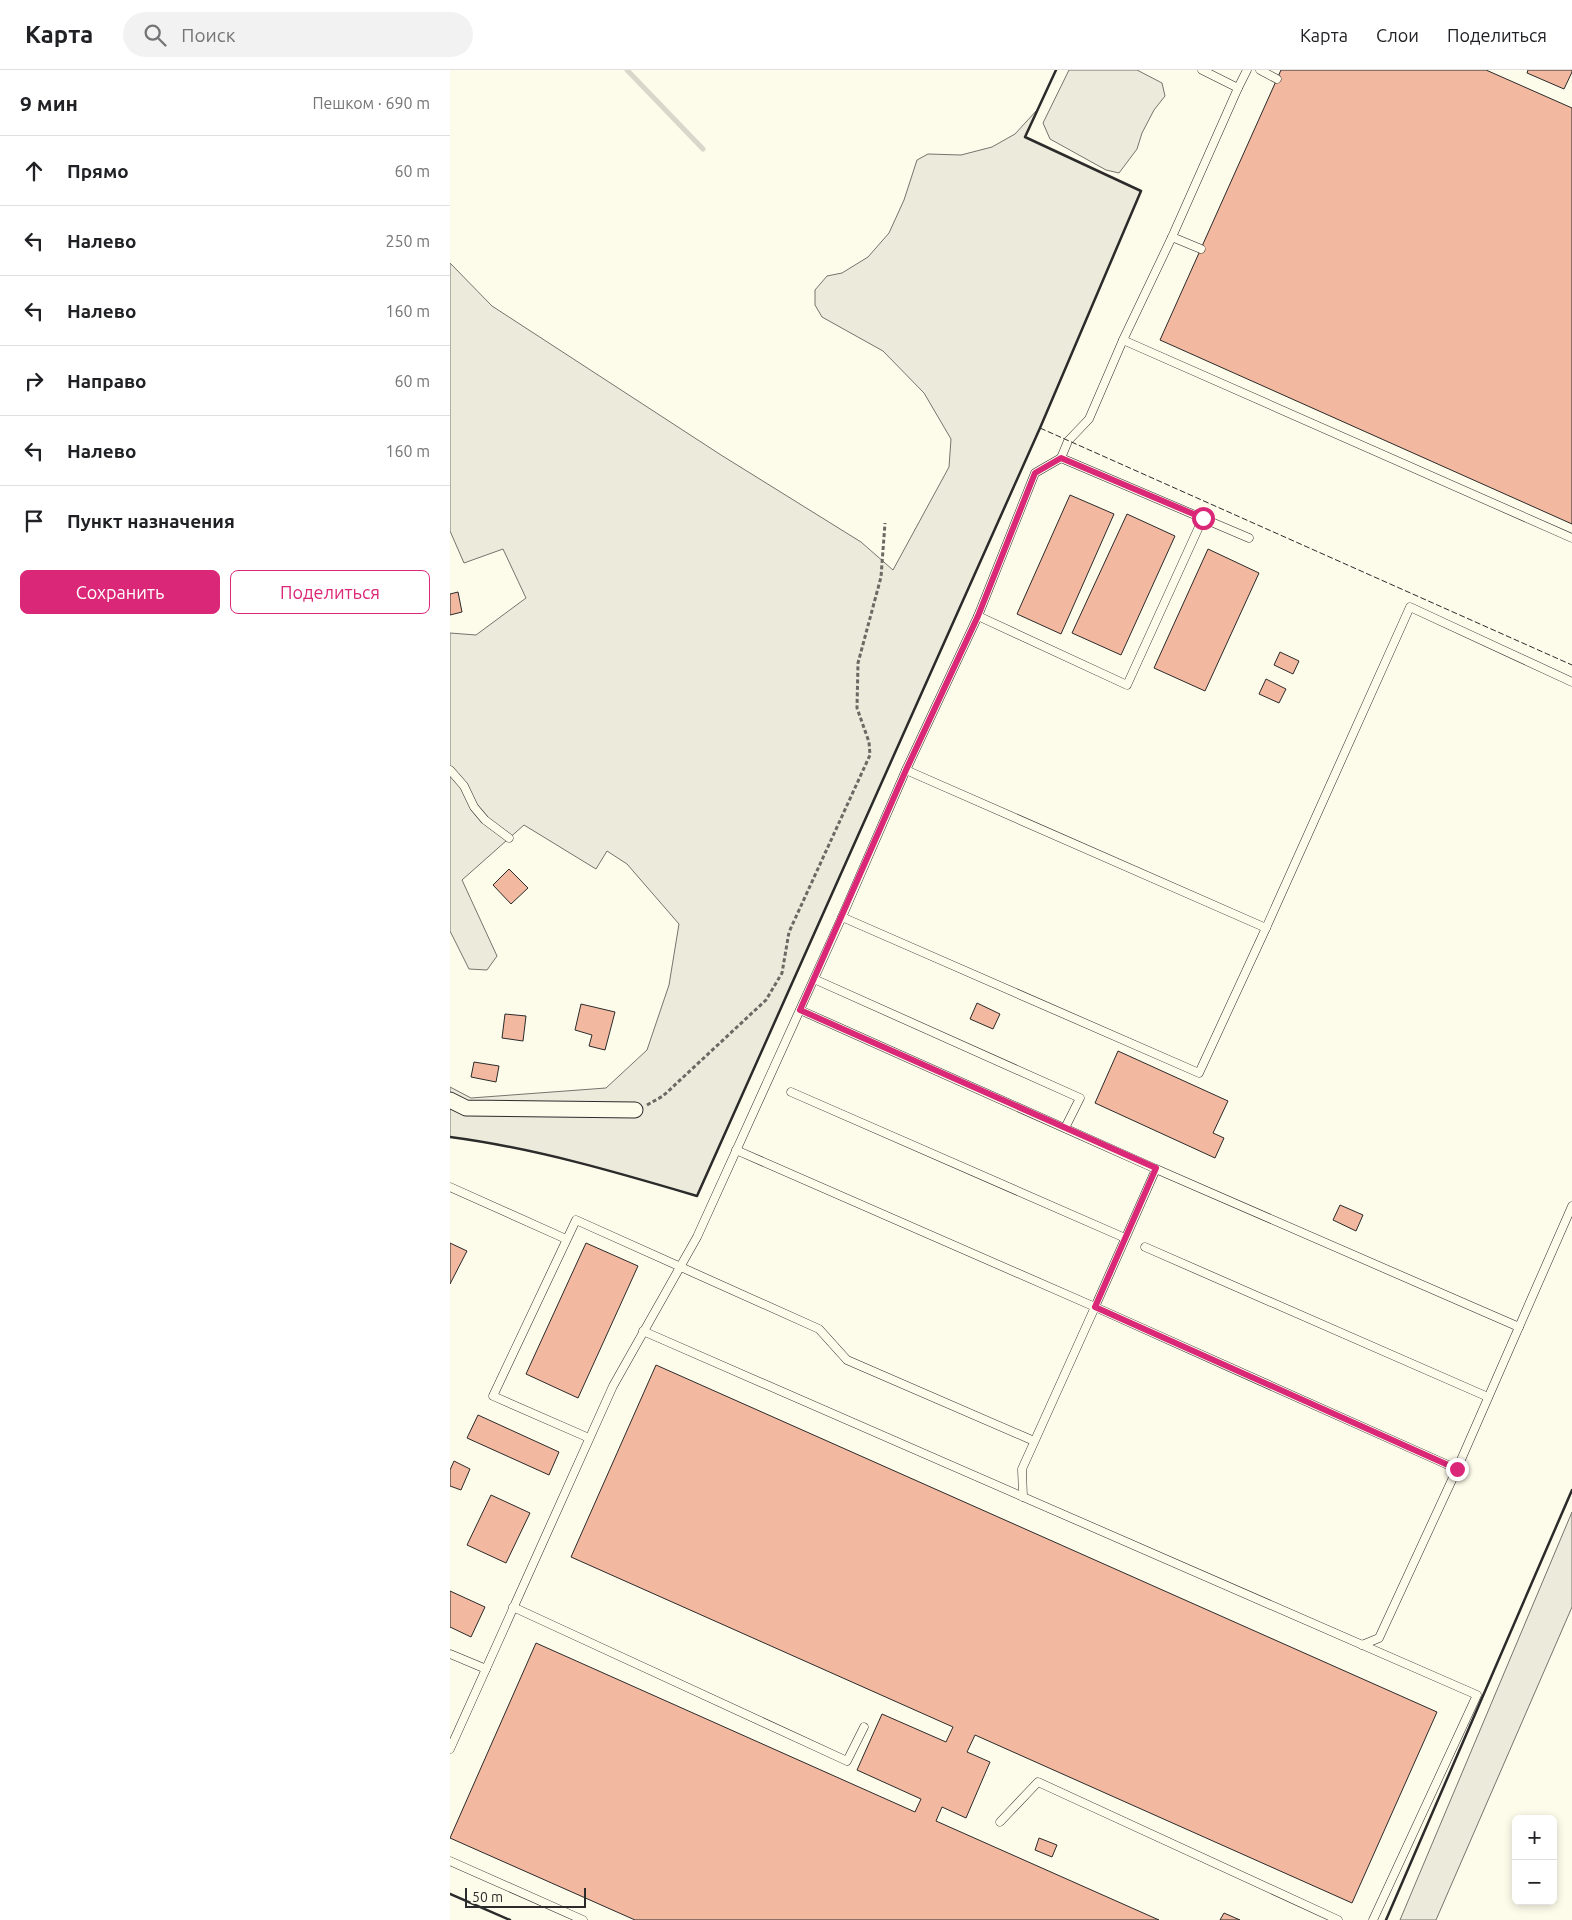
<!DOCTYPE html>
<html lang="ru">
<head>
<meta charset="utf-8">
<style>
	:root { --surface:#fff; --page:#f2f2f2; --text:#202124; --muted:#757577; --line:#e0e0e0; --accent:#db2777 }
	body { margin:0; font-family:Ubuntu,sans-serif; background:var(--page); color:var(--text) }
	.controls { position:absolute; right:15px; bottom:15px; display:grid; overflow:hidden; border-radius:8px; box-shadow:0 2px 8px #0003 }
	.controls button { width:45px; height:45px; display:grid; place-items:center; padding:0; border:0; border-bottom:1px solid var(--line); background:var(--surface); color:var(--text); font:25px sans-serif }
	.scale { position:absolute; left:15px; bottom:12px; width:121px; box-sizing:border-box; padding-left:5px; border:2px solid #2b2b2b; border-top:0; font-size:14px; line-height:18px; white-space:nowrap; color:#2b2b2b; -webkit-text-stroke:4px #fdfbea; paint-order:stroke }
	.stop { position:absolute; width:15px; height:15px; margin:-11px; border:4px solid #db2777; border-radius:50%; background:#fff }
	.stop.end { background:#db2777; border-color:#fff; box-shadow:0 1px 5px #0008 }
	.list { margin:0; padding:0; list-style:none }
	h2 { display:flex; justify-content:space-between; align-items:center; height:65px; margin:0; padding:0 20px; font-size:21px }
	h2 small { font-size:16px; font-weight:400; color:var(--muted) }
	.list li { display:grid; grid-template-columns:32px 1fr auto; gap:15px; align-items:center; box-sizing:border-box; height:70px; padding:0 20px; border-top:1px solid var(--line) }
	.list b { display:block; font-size:19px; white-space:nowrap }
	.list em { font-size:16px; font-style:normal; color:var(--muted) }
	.actions { display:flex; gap:10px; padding:15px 20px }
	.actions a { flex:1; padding:11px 0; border:1px solid var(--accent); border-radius:8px; text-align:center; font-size:18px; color:var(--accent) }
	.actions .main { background:var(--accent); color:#fff }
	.icon { flex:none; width:28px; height:28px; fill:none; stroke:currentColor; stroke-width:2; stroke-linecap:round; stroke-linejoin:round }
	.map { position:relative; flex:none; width:1122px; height:1850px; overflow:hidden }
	header { display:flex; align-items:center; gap:30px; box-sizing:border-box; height:70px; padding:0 25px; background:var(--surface); border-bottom:1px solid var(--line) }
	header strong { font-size:24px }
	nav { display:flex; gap:28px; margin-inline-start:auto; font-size:18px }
	.search { width:350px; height:45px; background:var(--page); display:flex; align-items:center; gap:12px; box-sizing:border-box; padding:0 18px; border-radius:28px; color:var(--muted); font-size:19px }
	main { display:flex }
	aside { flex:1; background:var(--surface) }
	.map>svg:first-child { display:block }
	.green { fill:#ecebdb; stroke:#74746e }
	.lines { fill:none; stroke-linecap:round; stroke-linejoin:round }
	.stream { stroke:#d8d7c9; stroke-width:5 }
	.building { fill:#f2b8a0; stroke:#2b2b2b }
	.service-casing { stroke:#2b2b2b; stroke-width:9 }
	.minor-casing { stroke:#2b2b2b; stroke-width:17 }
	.path { stroke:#6a6964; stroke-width:3; stroke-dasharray:4 2.5; stroke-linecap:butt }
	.service { stroke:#fdfbea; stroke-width:8 }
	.minor { stroke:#fdfbea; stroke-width:15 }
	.fence { stroke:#2b2b2b; stroke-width:1; stroke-dasharray:6 2.5; stroke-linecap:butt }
	.wall { stroke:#2b2b2b; stroke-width:2.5 }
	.route { stroke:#db2777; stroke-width:6 }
</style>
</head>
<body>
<header>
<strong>Карта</strong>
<div class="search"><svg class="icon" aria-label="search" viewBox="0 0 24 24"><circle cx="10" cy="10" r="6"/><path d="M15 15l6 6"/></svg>Поиск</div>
<nav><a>Карта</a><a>Слои</a><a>Поделиться</a></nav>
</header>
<main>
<aside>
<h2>9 мин<small>Пешком · 690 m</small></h2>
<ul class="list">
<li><svg class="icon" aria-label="ahead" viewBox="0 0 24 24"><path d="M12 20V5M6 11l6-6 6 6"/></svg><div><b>Прямо</b></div><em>60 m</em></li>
<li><svg class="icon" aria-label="left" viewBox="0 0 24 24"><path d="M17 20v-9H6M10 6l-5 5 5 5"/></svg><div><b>Налево</b></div><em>250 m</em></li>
<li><svg class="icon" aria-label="left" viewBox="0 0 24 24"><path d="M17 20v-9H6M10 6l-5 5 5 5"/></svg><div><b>Налево</b></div><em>160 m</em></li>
<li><svg class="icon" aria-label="right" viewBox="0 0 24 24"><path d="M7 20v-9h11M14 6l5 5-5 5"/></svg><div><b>Направо</b></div><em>60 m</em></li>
<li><svg class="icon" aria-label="left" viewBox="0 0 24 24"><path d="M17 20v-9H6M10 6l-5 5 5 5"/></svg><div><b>Налево</b></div><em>160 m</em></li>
<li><svg class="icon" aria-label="arrive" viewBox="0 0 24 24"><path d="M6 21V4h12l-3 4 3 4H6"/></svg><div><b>Пункт назначения</b></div></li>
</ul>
<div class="actions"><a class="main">Сохранить</a><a>Поделиться</a></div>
</aside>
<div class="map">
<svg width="1122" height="1850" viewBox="0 0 1122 1850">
	<rect width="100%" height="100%" fill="#fdfbea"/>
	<g class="green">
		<path d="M619 0H687L712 13 715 26 704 40 692 63 687 79 669 103 656 100 600 69 593 53Z"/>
		<path d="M587 40 575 67 691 121 590 358 247 1126C166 1102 84 1078 0 1067V1017L21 1028 156 1018 197 980 219 915 229 854 177 794 157 781 146 799 74 755 12 810 47 886 37 900 19 899 0 861V563L26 565 76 528 53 479 14 493 0 461V193L42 236 271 385 411 472 443 500 499 397 501 369 474 323 433 281 372 247 365 235V220L377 206 392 203 418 187 439 163 454 130 467 90 478 84 511 85 542 77 565 64Z"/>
		<path d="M1122 1442V1537L986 1850H950Z"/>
	</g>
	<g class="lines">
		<path class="stream" d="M177 0 253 79"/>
	</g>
	<g class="building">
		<path d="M831 0H1036L1122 38V454L710 270Z"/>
		<path d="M1078 0H1122V2L1114 19 1077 3Z"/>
		<path d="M620 425 664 444 611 564 567 544Z"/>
		<path d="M677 444 725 466 671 585 622 563Z"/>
		<path d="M758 479 809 503 755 621 704 598Z"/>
		<path d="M8 522 12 542 0 545V524Z"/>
		<path d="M830 582 849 591 843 604 824 595Z"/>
		<path d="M816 609 836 619 829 633 809 624Z"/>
		<path d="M59 799 78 818 61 834 43 815Z"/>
		<path d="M527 933 550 944 543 959 520 949Z"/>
		<path d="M131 934 165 942 155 980 139 976 142 965 125 960Z"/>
		<path d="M55 944 76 946 73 971 52 968Z"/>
		<path d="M668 981 778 1031 763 1063 774 1068 765 1088 645 1033Z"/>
		<path d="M24 992 49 996 46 1012 21 1007Z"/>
		<path d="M890 1135 913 1145 906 1161 883 1150Z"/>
		<path d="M0 1173 17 1181 0 1214Z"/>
		<path d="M136 1173 188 1196 128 1328 76 1304Z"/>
		<path d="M206 1295 987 1642 902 1833 525 1665 517 1682 540 1692 516 1748 492 1737 486 1751 709 1850H185L0 1768 86 1573 465 1742 471 1729 407 1700 432 1644 496 1672 503 1657 121 1487Z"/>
		<path d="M28 1345 109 1382 99 1405 17 1368Z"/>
		<path d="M4 1391 20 1399 11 1420 0 1416V1400Z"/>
		<path d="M41 1425 80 1443 56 1493 17 1475Z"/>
		<path d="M0 1521 35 1537 21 1567 0 1557Z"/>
		<path d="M589 1768 607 1775 602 1787 585 1780Z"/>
		<path d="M774 1843 790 1850H770Z"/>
	</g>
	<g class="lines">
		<defs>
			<g id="service">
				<path d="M752 0 788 18 797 0"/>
				<path d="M810 0 827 9"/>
				<path d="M722 167 673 270 1122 468"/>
				<path d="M751 179 722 167 788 18"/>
				<path d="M673 270 639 349 618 371 611 388 799 468"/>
				<path d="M611 388 585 403 528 546 677 615 753 448"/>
				<path d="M0 700 14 716 24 737 35 750 59 768"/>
				<path d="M392 847 749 1003 816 858 456 700"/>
				<path d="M816 858 960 537 1122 612"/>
				<path d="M364 909 630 1028 615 1058"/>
				<path d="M350 940 706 1099"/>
				<path d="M341 1022 675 1168"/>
				<path d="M286 1080 645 1237 706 1099 1069 1257 1007 1399"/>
				<path d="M0 1117 116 1169"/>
				<path d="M695 1177 1038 1327"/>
				<path d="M1069 1257 1122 1136"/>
				<path d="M193 1261 1027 1625 923 1850"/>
				<path d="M139 1368 43 1326 126 1150 369 1259 397 1290 584 1371"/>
				<path d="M573 1427 572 1399 645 1237 1007 1399 929 1568 912 1575"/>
				<path d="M63 1537 397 1691 414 1657"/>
				<path d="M0 1584 36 1599"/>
				<path d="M0 1679 163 1316 247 1167 392 847 456 700 528 546"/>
				<path d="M550 1752 588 1712 888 1850"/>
				<path d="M0 1791 133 1850"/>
			</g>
			<path id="minor" d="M0 1030 16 1038 185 1040"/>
		</defs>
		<use href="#service" class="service-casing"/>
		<use href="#minor" class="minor-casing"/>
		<path class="path" d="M197 1035 213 1026 316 930 332 903 339 862 420 685 419 672 407 638 408 593 431 507 435 453"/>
		<use href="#service" class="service"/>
		<use href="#minor" class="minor"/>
		<path class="fence" d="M590 358 1122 595"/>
		<g class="wall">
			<path d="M0 1067C84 1078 166 1102 247 1126L590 358 691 121 575 67 606 0"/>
			<path d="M0 1824 60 1850"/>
			<path d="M936 1850 1122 1420"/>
		</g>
	</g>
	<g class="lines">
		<path class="route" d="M753 448 611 388 585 403 528 546 456 700 350 940 706 1098 645 1237 1007 1399"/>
	</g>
</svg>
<div class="controls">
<button>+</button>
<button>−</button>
</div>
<div class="scale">50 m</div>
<div class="stop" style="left:753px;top:448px"></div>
<div class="stop end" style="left:1007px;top:1399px"></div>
</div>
</main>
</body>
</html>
